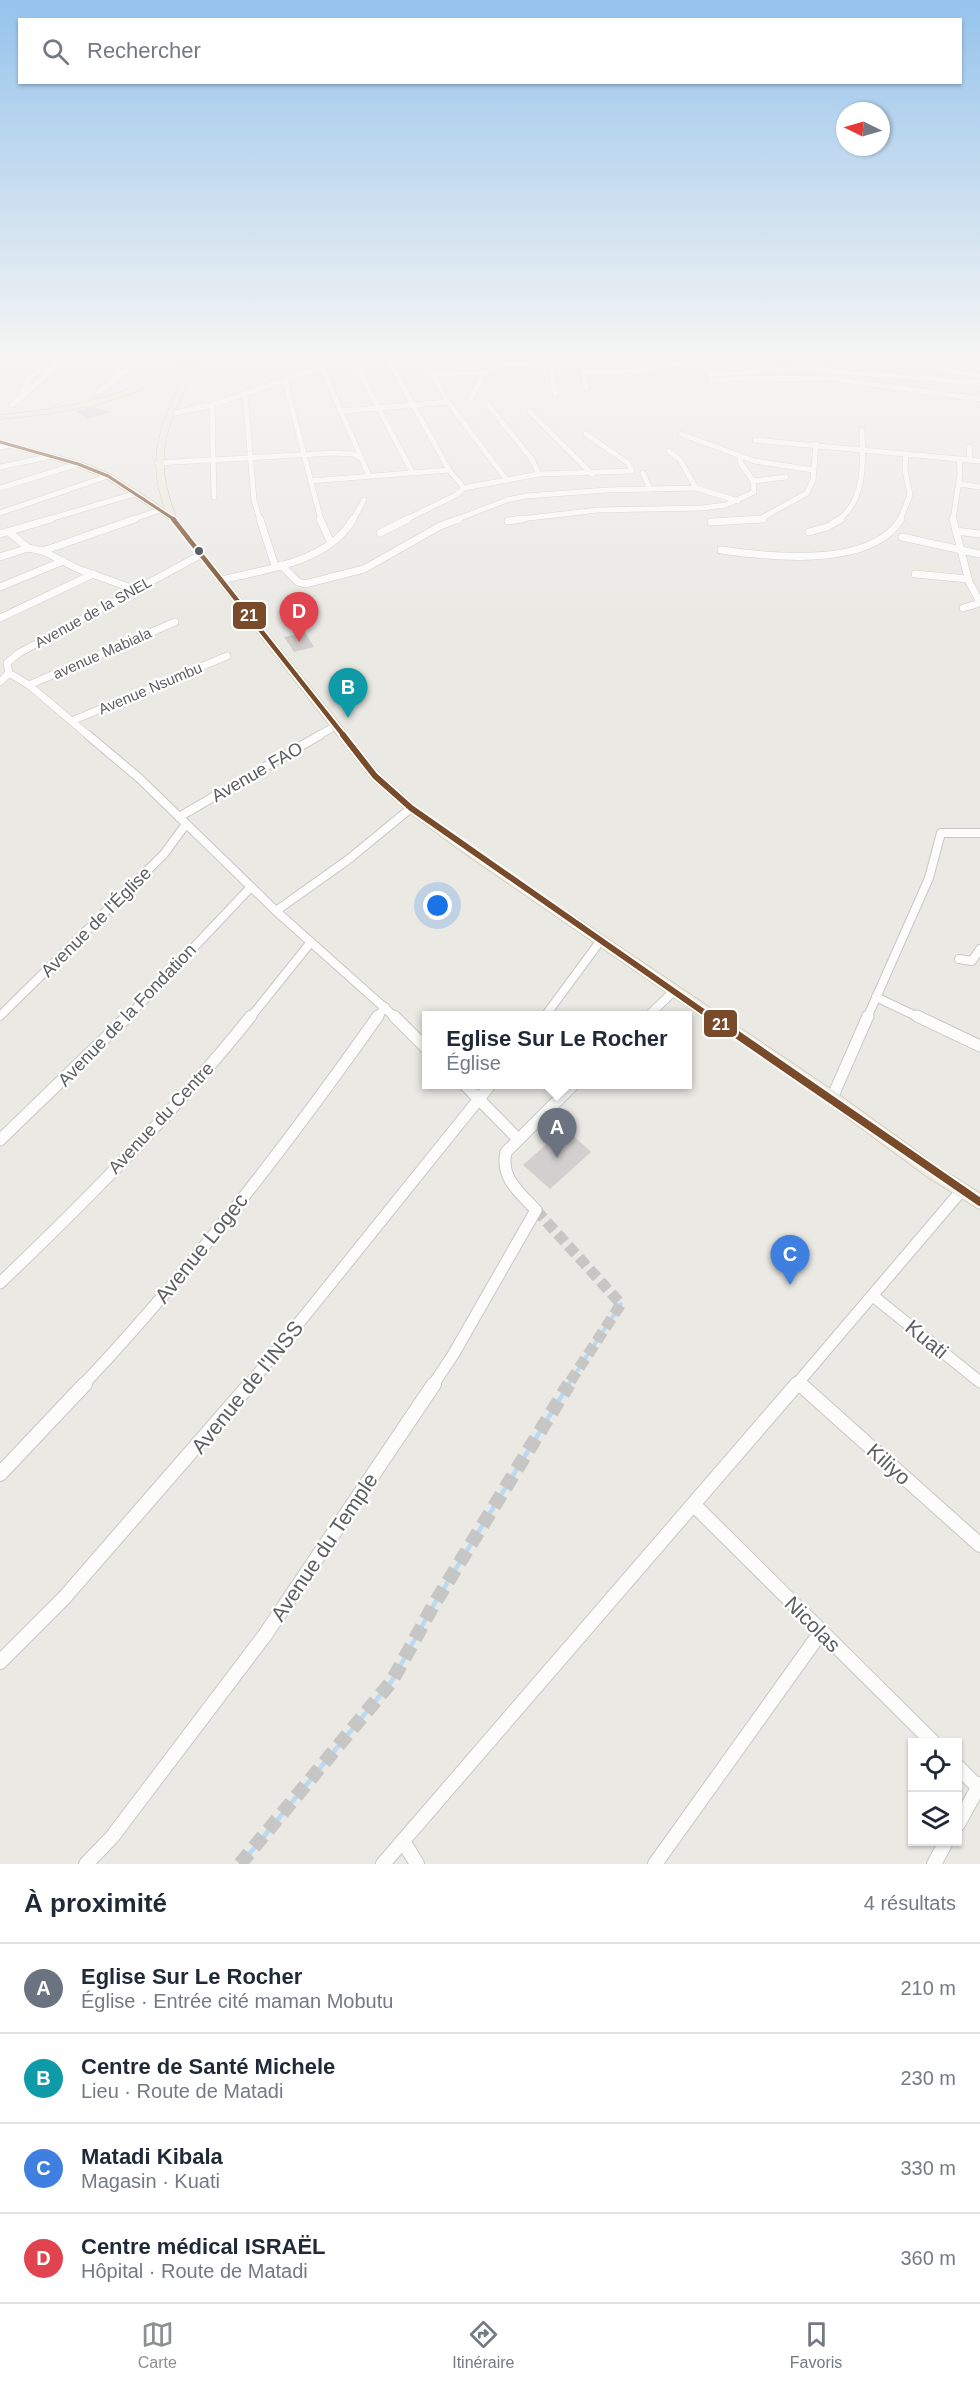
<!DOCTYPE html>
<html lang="fr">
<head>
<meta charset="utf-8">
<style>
	:root { --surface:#fff; --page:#f2f2f3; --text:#1f2937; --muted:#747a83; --line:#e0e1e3; --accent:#8d8f90 }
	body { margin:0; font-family:Arial,sans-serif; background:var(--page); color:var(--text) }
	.controls { position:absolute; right:18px; bottom:18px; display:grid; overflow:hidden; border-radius:0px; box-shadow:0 2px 4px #0004 }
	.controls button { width:54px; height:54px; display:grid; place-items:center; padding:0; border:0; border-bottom:2px solid var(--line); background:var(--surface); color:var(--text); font:30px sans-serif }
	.compass { position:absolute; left:836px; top:102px; width:54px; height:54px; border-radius:50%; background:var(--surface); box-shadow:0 2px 4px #0004; rotate:275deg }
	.you { position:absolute; left:438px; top:906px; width:21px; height:21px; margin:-15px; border:4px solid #fff; border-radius:50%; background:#1a73e8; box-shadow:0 0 0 9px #1a73e833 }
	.badge { display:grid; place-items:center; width:39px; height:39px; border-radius:50%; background:var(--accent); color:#fff; font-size:20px; font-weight:700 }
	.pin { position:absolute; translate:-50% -50px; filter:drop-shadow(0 2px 3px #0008) }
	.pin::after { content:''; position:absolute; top:32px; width:21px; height:18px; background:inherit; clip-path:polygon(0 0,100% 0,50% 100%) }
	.popup { position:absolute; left:422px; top:1011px; width:270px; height:78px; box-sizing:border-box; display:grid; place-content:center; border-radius:0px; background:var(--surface); filter:drop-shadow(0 2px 4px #0005); font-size:20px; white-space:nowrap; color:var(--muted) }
	.popup b { font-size:22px; color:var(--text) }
	.popup::after { content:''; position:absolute; left:50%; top:100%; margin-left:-12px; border:12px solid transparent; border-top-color:var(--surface) }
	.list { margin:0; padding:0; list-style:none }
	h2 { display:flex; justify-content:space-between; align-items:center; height:78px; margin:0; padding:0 24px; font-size:26px }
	h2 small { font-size:20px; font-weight:400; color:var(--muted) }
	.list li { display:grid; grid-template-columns:39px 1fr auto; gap:18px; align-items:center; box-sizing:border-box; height:90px; padding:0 24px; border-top:2px solid var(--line) }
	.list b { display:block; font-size:22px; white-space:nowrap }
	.list p { margin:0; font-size:20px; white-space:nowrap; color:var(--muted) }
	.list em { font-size:20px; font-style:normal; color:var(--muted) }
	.icon { flex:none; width:33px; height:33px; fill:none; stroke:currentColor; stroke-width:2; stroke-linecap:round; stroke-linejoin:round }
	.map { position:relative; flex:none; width:980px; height:1864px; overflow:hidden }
	.search { position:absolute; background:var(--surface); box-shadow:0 2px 4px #0004; left:18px; right:18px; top:18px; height:66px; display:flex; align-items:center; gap:15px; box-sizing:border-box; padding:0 21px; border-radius:0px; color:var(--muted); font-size:22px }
	.sheet { height:438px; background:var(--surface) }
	nav { display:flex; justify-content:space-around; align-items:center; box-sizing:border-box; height:84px; border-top:2px solid var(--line); background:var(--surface); font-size:16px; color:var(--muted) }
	nav a { display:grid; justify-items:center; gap:3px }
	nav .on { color:var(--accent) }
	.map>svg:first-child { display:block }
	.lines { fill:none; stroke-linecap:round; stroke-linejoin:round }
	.stream-far1 { stroke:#badaf2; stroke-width:4 }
	.stream { stroke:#badaf2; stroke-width:4.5 }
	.building { fill:#d1d0ce }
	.minor-tunnel-far1 { stroke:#c6c6c4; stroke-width:11; stroke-dasharray:11 5; stroke-linecap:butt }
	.minor-tunnel { stroke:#c6c6c4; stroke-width:14; stroke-dasharray:14 8; stroke-linecap:butt }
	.minor-far4-casing { stroke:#c7c7c7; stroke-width:6 }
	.minor-far3-casing { stroke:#c7c7c7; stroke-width:8 }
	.minor-far2-casing { stroke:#c7c7c7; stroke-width:10 }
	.minor-far1-casing { stroke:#c7c7c7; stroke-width:13 }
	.minor-casing { stroke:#c7c7c7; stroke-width:16 }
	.highway-casing { stroke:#bfb295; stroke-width:1 }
	.minor-far4 { stroke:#fcfcfb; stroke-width:5 }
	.minor-far3 { stroke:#fcfcfb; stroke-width:7 }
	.minor-far2 { stroke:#fcfcfb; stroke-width:8 }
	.minor-far1 { stroke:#fcfcfb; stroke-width:11 }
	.minor { stroke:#fcfcfb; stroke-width:14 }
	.highway { fill:#edeae1; fill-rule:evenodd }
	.bus-1-far3-casing { stroke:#fff; stroke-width:5 }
	.bus-1-far2-casing { stroke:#fff; stroke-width:8 }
	.bus-1-far1-casing { stroke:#fff; stroke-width:10 }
	.bus-1-casing { stroke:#fff; stroke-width:12 }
	.bus-1-far3 { stroke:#7a4b2a; stroke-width:3 }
	.bus-1-far2 { stroke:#7a4b2a; stroke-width:4.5 }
	.bus-1-far1 { stroke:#7a4b2a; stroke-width:6 }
	.bus-1 { stroke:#7a4b2a; stroke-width:8 }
	.bus-dot { fill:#5b5e62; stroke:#fff; stroke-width:2 }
	.labels { text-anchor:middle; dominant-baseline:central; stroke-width:4.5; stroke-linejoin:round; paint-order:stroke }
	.far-street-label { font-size:15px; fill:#5b5e62; stroke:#fff }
	.street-label { font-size:18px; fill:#5b5e62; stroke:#fff }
	.near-street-label { font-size:21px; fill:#5b5e62; stroke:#fff }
	.line-badge { stroke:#fff; stroke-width:2 }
	.badge-label { font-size:16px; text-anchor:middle; font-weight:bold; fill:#fff }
</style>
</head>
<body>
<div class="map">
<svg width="980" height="1864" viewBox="0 0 980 1864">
	<rect width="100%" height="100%" fill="#eae9e4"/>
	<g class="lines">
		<path class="stream-far1" d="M568 1385 621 1304"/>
		<path class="stream" d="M241 1864 392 1681 433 1606 569 1384"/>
	</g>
	<g class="building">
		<path d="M93 407 110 412 88 419 76 411Z"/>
		<path d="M305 632 314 647 294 652 284 637Z"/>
		<path d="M565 1128 591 1152 550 1189 523 1165Z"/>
	</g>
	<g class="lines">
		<path class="minor-tunnel-far1" d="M536 1210 621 1304 568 1385"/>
		<path class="minor-tunnel" d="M240 1864 392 1681 433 1606 569 1384"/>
		<defs>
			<g id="minor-far4">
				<path d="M385 354 449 470 464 488"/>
				<path d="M422 354 448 402 506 479"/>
				<path d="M458 354 467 367 689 354"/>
				<path d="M856 354 887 360 980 359"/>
				<path d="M352 357 412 472"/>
				<path d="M0 361 36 354"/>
				<path d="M549 361 555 393"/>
				<path d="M920 365 980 376"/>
				<path d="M583 366 586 388"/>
				<path d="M322 368 369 476"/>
				<path d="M120 371 117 369 136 354"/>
				<path d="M585 372 635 371 703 360"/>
				<path d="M432 374 487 372"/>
				<path d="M708 374 810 369 980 383"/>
				<path d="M113 379 133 366 139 354"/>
				<path d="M285 381 321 520"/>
				<path d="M711 381 750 378 834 379 980 399"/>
				<path d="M22 391 28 385 25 383 37 372 48 370"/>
				<path d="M98 392 118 378"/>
				<path d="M245 394 254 500 260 520"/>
				<path d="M471 399 483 375 496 365 491 354"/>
				<path d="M12 405C23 395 59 368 59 354"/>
				<path d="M212 405 214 497"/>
				<path d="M489 406 531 458 539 474"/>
				<path d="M341 411 448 402"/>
				<path d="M530 412 592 474"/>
				<path d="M170 414 212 405 359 354"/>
				<path d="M681 434 754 461 814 470"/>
				<path d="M755 440 980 461"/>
				<path d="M0 447 12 445"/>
				<path d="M969 447 970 460"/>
				<path d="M157 463 334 453 353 454 361 458"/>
				<path d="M0 467 52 456"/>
				<path d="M643 473 650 489"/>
				<path d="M310 481 449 470"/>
				<path d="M753 481 786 477"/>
				<path d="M959 484 980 487"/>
				<path d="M0 488 78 464"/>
				<path d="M696 488 738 501"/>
				<path d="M0 513 108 476"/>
				<path d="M46 520 137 493"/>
				<path d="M131 520 160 510"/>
				<path d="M353 520 364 500"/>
				<path d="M405 520 456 495 464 488 539 474 632 471 628 463 586 434"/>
				<path d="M455 520 507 500 526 496 607 490 696 488 680 460 669 451"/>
				<path d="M512 520 598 510 702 508 726 505 754 492 753 481 740 462 741 457"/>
				<path d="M758 520 807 493 813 480 816 444"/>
				<path d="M838 520C866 500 863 461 862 430"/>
				<path d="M900 520 910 495 905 470 906 454"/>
				<path d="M953 520 960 474 959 459"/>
			</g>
			<g id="minor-far3">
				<path d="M260 519 275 566"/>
				<path d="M320 519 330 541"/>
				<path d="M953 519 969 582 979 600 977 604 963 608"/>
				<path d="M508 521 522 519"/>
				<path d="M711 522 763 519"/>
				<path d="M956 531 980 534"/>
				<path d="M9 532 28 548"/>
				<path d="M809 532 827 527 841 519"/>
				<path d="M380 533 408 519"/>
				<path d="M0 534 51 519"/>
				<path d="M902 537 980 554"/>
				<path d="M721 550C769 557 871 569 901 519"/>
				<path d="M43 551 135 519"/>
				<path d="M0 557 28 548 43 551 78 569 134 589"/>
				<path d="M281 565 298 582 305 584 364 569 440 526 459 519"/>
				<path d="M915 574 968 579"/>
				<path d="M222 580C266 569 329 562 353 519"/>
				<path d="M0 587 63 561"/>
				<path d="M0 618 93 574"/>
				<path d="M9 673 29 685 89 736"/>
				<path d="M0 682 9 673 7 663 19 653 202 554"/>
				<path d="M29 685 175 622"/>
				<path d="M74 720 227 656"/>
				<path d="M318 736 335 726"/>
			</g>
			<g id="minor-far2">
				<path d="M88 735 139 778 276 911 396 1018"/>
				<path d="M179 817 320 735"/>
				<path d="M276 911 349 859 411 808"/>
				<path d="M959 959 972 961 980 949"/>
				<path d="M876 997 920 1018"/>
				<path d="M0 1016 164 854 186 824"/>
				<path d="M545 1016 601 940"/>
				<path d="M648 1016 675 990"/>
				<path d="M127 1018 251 887"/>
				<path d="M250 1018 311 942"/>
				<path d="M377 1018 385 1007"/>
				<path d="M867 1018 929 878 941 833H980"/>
			</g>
			<g id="minor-far1">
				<path d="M394 1016 426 1048"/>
				<path d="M917 1016 980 1046"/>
				<path d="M464 1084 517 1138"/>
				<path d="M832 1098 868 1016"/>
				<path d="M0 1140 128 1016"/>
				<path d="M0 1283C88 1199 175 1111 251 1016"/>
				<path d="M873 1296 980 1382"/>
				<path d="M799 1383 801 1385"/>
				<path d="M83 1385C189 1273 289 1142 378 1016"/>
				<path d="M249 1385 491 1084"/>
				<path d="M433 1385 453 1355 536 1210C520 1193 500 1178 506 1152L574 1084"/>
				<path d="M796 1385 962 1190"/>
			</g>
			<g id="minor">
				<path d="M800 1384 980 1545"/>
				<path d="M0 1474 85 1384"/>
				<path d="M694 1505 933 1742"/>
				<path d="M0 1662 64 1598 250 1384"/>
				<path d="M958 1767 980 1789"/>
				<path d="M958 1824 980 1784"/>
				<path d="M403 1841 417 1864"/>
				<path d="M86 1864 112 1837 265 1635 434 1384"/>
				<path d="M383 1864 797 1384"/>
				<path d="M655 1864 821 1632"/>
				<path d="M934 1864 946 1842"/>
			</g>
			<path id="highway" d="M195 354 201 355C195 363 191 377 186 388 161 438 156 463 176 517L379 773 415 805 466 843 837 1093 939 1167 980 1193V1210L927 1177 827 1103 458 849 407 811 371 779 169 519 105 478 75 466 0 444V440L81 462 111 474 165 509C143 451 166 414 191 363 135 402 67 413 0 419V415C73 408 134 396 195 354Z"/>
		</defs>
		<use href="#minor-far4" class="minor-far4-casing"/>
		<use href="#minor-far3" class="minor-far3-casing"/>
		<use href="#minor-far2" class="minor-far2-casing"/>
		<use href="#minor-far1" class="minor-far1-casing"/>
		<use href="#minor" class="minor-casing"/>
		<use href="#highway" class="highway-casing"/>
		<use href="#minor-far4" class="minor-far4"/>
		<use href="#minor-far3" class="minor-far3"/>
		<use href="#minor-far2" class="minor-far2"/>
		<use href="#minor-far1" class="minor-far1"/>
		<use href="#minor" class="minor"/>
		<use href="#highway" class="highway"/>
		<defs>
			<path id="bus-1-far3" d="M0 442 78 464 108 476 175 520"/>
			<path id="bus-1-far2" d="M173 519 344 736"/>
			<path id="bus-1-far1" d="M343 735 375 776 411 808 712 1018"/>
			<path id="bus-1" d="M710 1016 980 1202"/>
		</defs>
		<use href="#bus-1-far3" class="bus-1-far3-casing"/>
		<use href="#bus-1-far2" class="bus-1-far2-casing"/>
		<use href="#bus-1-far1" class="bus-1-far1-casing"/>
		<use href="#bus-1" class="bus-1-casing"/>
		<use href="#bus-1-far3" class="bus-1-far3"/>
		<use href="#bus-1-far2" class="bus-1-far2"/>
		<use href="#bus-1-far1" class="bus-1-far1"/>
		<use href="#bus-1" class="bus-1"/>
	</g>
	<linearGradient id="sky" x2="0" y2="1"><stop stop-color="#95c3ec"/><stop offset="0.58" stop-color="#f6f5f3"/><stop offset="1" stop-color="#f6f5f3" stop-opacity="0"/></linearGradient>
	<rect width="980" height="615" fill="url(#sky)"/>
	<circle class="bus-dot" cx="199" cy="551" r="5"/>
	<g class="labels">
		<g class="far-street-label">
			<text transform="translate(93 612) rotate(-29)">Avenue de la SNEL</text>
			<text transform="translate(102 653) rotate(-24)">avenue Mabiala</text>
			<text transform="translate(150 688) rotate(-23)">Avenue Nsumbu</text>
		</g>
		<g class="street-label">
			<text transform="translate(257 772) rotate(-30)">Avenue FAO</text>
			<text transform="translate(96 922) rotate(-45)">Avenue de l'Église</text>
			<text transform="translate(127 1015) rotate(-46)">Avenue de la Fondation</text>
			<text transform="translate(161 1118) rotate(-47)">Avenue du Centre</text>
		</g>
		<g class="near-street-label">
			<text transform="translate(201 1248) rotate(-51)">Avenue Logec</text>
			<text transform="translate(927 1339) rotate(39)">Kuati</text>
			<text transform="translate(247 1387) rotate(-51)">Avenue de l'INSS</text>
			<text transform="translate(889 1464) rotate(42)">Kiliyo</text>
			<text transform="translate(324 1547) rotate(-56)">Avenue du Temple</text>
			<text transform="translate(813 1624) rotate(45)">Nicolas</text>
		</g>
	</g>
	<g class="line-badge">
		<rect x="232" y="601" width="35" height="29" rx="6" fill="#7a4b2a"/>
		<rect x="703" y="1009" width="35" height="29" rx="6" fill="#7a4b2a"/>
	</g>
	<g class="badge-label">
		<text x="249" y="621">21</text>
		<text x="721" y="1030">21</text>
	</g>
</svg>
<div class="controls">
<button><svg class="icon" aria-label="locate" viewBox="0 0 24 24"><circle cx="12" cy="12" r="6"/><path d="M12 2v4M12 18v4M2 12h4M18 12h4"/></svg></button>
<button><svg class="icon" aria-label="layers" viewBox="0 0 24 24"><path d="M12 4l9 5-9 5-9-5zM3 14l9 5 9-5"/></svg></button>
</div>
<svg class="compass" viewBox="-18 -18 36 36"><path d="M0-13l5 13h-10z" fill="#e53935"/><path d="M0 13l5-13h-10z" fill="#747a83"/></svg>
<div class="you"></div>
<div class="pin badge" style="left:557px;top:1158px;background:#6b7280">A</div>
<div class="popup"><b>Eglise Sur Le Rocher</b>Église</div>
<div class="pin badge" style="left:348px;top:718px;background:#0f9aa8">B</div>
<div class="pin badge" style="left:790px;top:1285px;background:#3f7fe0">C</div>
<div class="pin badge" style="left:299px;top:642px;background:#e0444e">D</div>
<div class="search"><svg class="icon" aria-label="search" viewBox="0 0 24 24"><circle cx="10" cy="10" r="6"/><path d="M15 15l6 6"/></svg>Rechercher</div>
</div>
<section class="sheet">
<h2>À proximité<small>4 résultats</small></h2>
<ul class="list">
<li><span class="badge" style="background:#6b7280">A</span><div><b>Eglise Sur Le Rocher</b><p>Église · Entrée cité maman Mobutu</p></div><em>210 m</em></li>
<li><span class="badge" style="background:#0f9aa8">B</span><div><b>Centre de Santé Michele</b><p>Lieu · Route de Matadi</p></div><em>230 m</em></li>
<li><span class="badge" style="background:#3f7fe0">C</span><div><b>Matadi Kibala</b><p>Magasin · Kuati</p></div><em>330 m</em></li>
<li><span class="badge" style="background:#e0444e">D</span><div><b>Centre médical ISRAËL</b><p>Hôpital · Route de Matadi</p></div><em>360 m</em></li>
</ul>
</section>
<nav>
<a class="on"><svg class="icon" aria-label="map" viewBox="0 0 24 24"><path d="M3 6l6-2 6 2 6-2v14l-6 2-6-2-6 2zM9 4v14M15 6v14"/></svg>Carte</a>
<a><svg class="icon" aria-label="directions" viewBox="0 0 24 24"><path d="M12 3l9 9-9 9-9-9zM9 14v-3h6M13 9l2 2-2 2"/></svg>Itinéraire</a>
<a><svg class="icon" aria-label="saved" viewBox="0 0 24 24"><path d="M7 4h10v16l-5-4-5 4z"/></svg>Favoris</a>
</nav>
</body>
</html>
